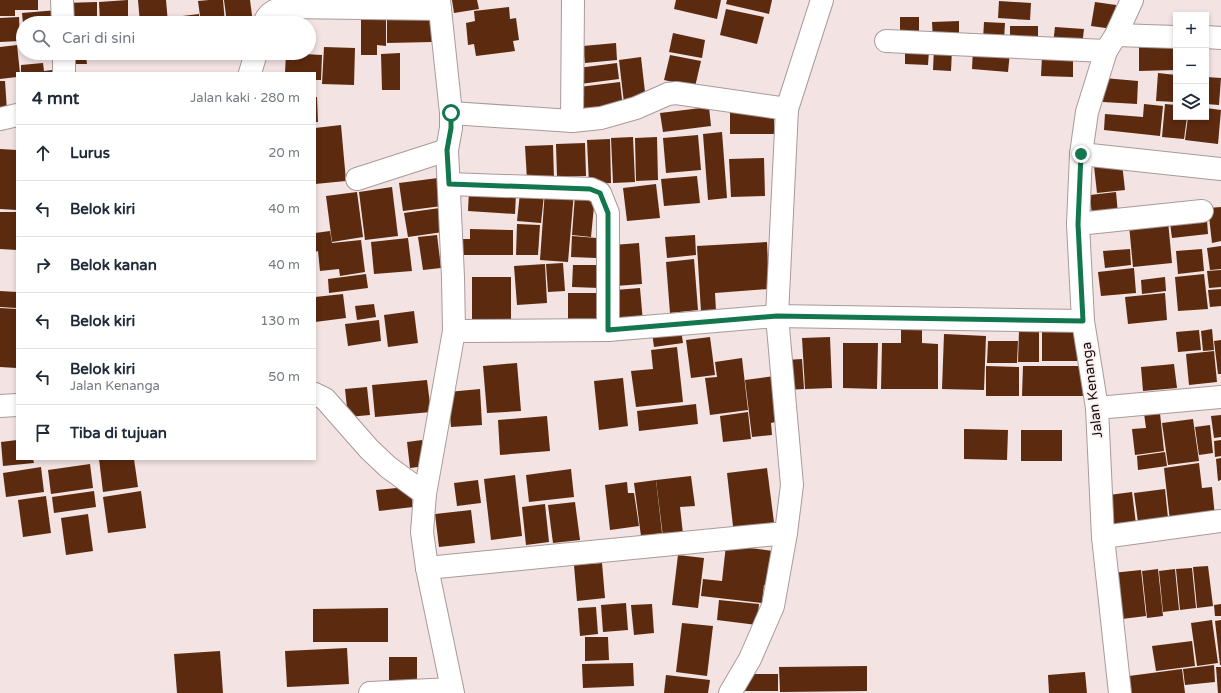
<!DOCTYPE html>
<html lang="id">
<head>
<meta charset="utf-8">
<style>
	:root { --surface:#fff; --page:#f2f2f3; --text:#1f2937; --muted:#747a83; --line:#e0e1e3 }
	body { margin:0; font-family:"Varela Round",sans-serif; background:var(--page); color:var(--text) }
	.controls { position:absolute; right:12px; top:12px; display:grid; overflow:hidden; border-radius:0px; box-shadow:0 2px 6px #0003 }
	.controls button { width:36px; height:36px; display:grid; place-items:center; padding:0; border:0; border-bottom:1px solid var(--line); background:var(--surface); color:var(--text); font:20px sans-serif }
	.stop { position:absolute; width:12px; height:12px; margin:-9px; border:3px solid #13774e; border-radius:50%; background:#fff }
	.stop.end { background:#13774e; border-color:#fff; box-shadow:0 1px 4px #0008 }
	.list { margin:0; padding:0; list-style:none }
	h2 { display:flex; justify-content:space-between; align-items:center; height:52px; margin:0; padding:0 16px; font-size:17px }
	h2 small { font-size:13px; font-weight:400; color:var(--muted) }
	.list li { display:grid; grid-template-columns:26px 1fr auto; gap:12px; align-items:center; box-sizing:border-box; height:56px; padding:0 16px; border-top:1px solid var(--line) }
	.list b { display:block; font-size:15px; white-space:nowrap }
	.list p { margin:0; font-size:13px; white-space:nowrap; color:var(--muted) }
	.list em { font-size:13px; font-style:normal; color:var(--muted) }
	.icon { flex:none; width:22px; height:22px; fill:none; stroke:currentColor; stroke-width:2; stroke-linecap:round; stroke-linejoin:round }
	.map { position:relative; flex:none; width:1221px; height:693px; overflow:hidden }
	.search { position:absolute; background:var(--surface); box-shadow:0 2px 6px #0003; left:16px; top:16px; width:300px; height:44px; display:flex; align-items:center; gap:10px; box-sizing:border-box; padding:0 14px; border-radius:22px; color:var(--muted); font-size:15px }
	.panel { position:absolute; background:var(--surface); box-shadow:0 2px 6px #0003; left:16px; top:72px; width:300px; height:388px; border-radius:0px }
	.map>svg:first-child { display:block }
	.building { fill:#5b2a0f }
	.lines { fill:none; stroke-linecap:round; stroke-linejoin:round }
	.minor-casing { stroke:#a99a9a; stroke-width:24 }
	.minor { stroke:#fff; stroke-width:22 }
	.route { stroke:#13774e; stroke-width:5 }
	.labels { text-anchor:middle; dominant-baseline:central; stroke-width:4; stroke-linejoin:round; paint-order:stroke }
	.street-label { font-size:14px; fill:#171111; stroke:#fef1f1 }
</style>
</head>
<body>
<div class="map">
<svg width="1221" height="693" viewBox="0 0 1221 693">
	<rect width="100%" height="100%" fill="#f3e3e3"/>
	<g class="building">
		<path d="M0 0H38V10H15V16H0Z"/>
		<path d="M128 0V23H100L99 2Z"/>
		<path d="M138 0H166L168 23H140Z"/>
		<path d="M209 0H223L225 23H201L198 1Z"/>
		<path d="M224 0H250L253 23H227Z"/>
		<path d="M452 0H477L479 9 454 13Z"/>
		<path d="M676 0H721L717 19 674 9Z"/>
		<path d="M727 0H772L769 14 726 4Z"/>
		<path d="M999 1 1031 3 1030 20 998 18Z"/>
		<path d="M97 2V23H65L64 3Z"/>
		<path d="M1095 2 1116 5 1113 29 1091 26Z"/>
		<path d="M509 7 510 19 516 18 519 40 513 41 515 51 476 56 474 44 468 45 466 23 475 21 474 11Z"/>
		<path d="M726 9 764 17 757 44 720 35Z"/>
		<path d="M58 10 59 23H23L22 13Z"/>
		<path d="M361 12H386V46L377 45V55H361Z"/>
		<path d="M199 14 200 23H175L174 17Z"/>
		<path d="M431 15 432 42 387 43V16Z"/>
		<path d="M19 17 20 41 0 42V18Z"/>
		<rect x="900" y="17" width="19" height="15"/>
		<path d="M959 21V40L933 41 932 22Z"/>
		<path d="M984 22 1005 23 1004 40H983Z"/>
		<path d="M1010 26H1038V43L1010 42Z"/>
		<path d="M1055 27 1084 29 1082 46 1053 44Z"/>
		<path d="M673 33 705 40 702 58 669 52Z"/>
		<path d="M616 43 617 60 585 63 583 46Z"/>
		<path d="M1176 44V70L1139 71V45Z"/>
		<path d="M17 45 20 73H17V77L0 79V47Z"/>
		<path d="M324 47 355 48 354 85 322 84Z"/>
		<path d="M934 48 952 49 951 71 933 70Z"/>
		<path d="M973 49 1010 52 1008 72 972 69Z"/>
		<path d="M905 50H929L928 65 905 64Z"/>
		<path d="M66 53H93V56H86L87 64H67Z"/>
		<path d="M142 53H159V54L143 55Z"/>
		<path d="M286 53 322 55 321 80H315V73H285Z"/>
		<path d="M400 53V90H382L381 54Z"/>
		<path d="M670 55 701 61 695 87 664 80Z"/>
		<path d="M1042 56 1073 57V77L1041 76Z"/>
		<path d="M641 57 646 101 624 103 619 60Z"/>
		<path d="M43 63 44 71 60 69V73H21V65Z"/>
		<path d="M617 63 619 79 580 84 578 68Z"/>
		<path d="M1158 73 1176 75V102L1156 101Z"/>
		<path d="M1206 77 1221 78 1219 105 1206 104Z"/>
		<path d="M1104 78 1138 81 1137 104 1103 102Z"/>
		<path d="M0 81H5L7 111 0 112Z"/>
		<path d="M620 82 623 108 582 113 579 87Z"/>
		<path d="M315 97H317L318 122H315Z"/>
		<path d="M1144 104 1163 106 1160 136 1104 130 1105 114 1143 117Z"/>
		<path d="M1165 104 1176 105V117H1187L1184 139 1162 137Z"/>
		<path d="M709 107 711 126 663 132 660 113Z"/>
		<path d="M1206 108 1221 110 1218 144 1185 140 1188 117H1206Z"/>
		<rect x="730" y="110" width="44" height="24"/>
		<path d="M341 125 346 181 315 184V128Z"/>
		<path d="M722 132 727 198 708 200 703 134Z"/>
		<path d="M698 135 701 170 666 173 663 138Z"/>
		<path d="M633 137 635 182 613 183 611 138Z"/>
		<path d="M657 137 658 180 636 181 635 138Z"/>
		<path d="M610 139 611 183 589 184 587 140Z"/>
		<path d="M585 143 586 176 557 177 556 144Z"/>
		<path d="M553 145 554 179 527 180 525 146Z"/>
		<path d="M0 149 17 150V210L0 209Z"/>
		<path d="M764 158 765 196 731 197 729 159Z"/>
		<path d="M1122 163 1125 190 1097 193 1094 166Z"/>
		<path d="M697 176 700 203 664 206 661 179Z"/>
		<path d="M438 178 442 206 403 211 399 183Z"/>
		<path d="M656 184 660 218 627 221 623 188Z"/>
		<path d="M392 187 398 236 365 240 359 192Z"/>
		<path d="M469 190 516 194 515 214 468 211Z"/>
		<path d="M545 190 574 192 568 262 540 260Z"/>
		<path d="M357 192 363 237 332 242 326 196Z"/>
		<path d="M1116 192 1118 214 1092 216 1090 195Z"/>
		<path d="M520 193 544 195 541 223 517 221Z"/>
		<path d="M575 195 595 196 591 237 572 235Z"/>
		<path d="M1221 207V241L1212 243 1208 208Z"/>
		<path d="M440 208 443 232 408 237 404 213Z"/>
		<path d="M0 212H17V250L0 249Z"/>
		<path d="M1207 220 1208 234 1172 238 1170 223Z"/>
		<path d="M1168 221 1172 263 1133 267 1129 225Z"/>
		<path d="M517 224 540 225 538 255H516Z"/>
		<path d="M470 229 513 230V255H459V239H470Z"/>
		<path d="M330 231 332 243 361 240 365 272 340 276 339 269 320 271 318 251 315 252V233Z"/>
		<path d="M437 235 441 268 423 270 418 237Z"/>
		<path d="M695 235 696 255 667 258 665 237Z"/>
		<path d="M572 236 597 238 596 258 571 257Z"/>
		<path d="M408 238 412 271 374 274 371 242Z"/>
		<path d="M767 242 769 289 715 293 716 311 701 312 697 246Z"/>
		<path d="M639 243 642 284 616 286 613 245Z"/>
		<path d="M1221 246V269L1210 270 1207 248Z"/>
		<path d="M1130 249 1131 265 1105 268 1103 251Z"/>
		<path d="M1202 249 1204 271 1178 274 1176 251Z"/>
		<path d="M694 259 698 310 670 313 666 262Z"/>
		<path d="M563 263 565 291 548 292 546 264Z"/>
		<path d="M545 264 547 303 517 305 514 266Z"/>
		<path d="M573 265H600V288L572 287Z"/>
		<path d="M1134 268 1136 293 1101 296 1098 272Z"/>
		<path d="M1221 270V287L1209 288 1207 271Z"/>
		<path d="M366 274 368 288 329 293 328 279Z"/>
		<path d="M1204 274 1208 309 1178 311 1175 277Z"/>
		<path d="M472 277H511V320L472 319Z"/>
		<path d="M1165 277 1166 291 1142 294 1141 280Z"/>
		<path d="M640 288 643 322 618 324 615 290Z"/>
		<path d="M1221 289V306L1210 307 1208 290Z"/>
		<path d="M0 291 17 292V308L0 307Z"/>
		<path d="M568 293H604L605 324H568Z"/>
		<path d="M1165 293 1167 320 1128 324 1125 297Z"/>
		<path d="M343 294 346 318 315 322V297Z"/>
		<path d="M374 304 376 317 357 320 355 306Z"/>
		<path d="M0 308 17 309V368L0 367Z"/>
		<path d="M414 311 418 343 388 347 384 315Z"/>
		<path d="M379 320 381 341 348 346 345 324Z"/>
		<path d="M1212 329 1214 350 1203 351 1201 331Z"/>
		<path d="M681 330 683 343 654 347 652 333Z"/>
		<path d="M901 330H922V343L938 344V389H881L882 343H901Z"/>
		<path d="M1042 330H1078L1077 361H1042Z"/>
		<path d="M1199 330 1201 350 1178 352 1176 332Z"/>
		<path d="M1019 331H1039V362H1018Z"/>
		<path d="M944 334 986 336 984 390 942 389Z"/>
		<path d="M710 337 715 375 691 378 686 340Z"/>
		<path d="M830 337 832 388 805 389 802 338Z"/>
		<path d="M1221 340V374H1218L1214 341Z"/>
		<path d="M988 341H1018L1017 363H987Z"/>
		<path d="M843 343H878L877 389 843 388Z"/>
		<path d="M677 347 683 402 636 407 631 371 653 369 651 350Z"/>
		<path d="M1214 351 1217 382 1189 385 1186 354Z"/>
		<path d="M742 358 748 410 710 415 705 378 717 377 715 362Z"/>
		<path d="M802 359 804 389 787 390 785 360Z"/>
		<path d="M517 363 521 411 487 413 483 366Z"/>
		<path d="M1174 364 1177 388 1143 391 1141 367Z"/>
		<path d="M986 366 1019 367V396H986Z"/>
		<path d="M1023 366H1085V396H1022Z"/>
		<path d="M774 376 780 421 771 423 772 435 752 437 745 380Z"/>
		<path d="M623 378 628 426 599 430 594 381Z"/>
		<path d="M427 380 431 412 375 417 372 385Z"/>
		<path d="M367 387 370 415 348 417 345 389Z"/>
		<path d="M480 389 482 425 451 427 448 392Z"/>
		<path d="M696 404 698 424 639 431 637 411Z"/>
		<path d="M1159 404 1164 451 1135 455 1132 429 1146 428 1143 406Z"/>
		<path d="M748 412 751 439 723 442 720 416Z"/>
		<path d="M1221 415V437L1214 438 1211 416Z"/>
		<path d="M547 416 550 451 500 455 498 420Z"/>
		<path d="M1193 419 1199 461 1168 465 1162 423Z"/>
		<path d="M1210 425 1213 453 1199 455 1195 427Z"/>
		<path d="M964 429 1008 430 1007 460 964 459Z"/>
		<rect x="1021" y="430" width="41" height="31"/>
		<path d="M17 440V459H33L34 463 3 466 1 442Z"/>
		<path d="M422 440 426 466 410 468 407 442Z"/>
		<path d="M1221 440V456L1215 457 1214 441Z"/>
		<path d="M1165 452 1167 466 1138 470 1137 456Z"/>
		<path d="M1221 458V480L1218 481 1216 459Z"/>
		<path d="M99 459H134L138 487 103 492Z"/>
		<path d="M1199 463 1202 488 1212 487 1215 516 1170 521 1164 468Z"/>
		<path d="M90 464 93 488 51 494 48 470Z"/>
		<path d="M41 467 44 492 6 497 3 473Z"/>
		<path d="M767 468 775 530 734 535 727 473Z"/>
		<path d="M571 469 574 497 529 502 526 475Z"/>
		<path d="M515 475 522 536 491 540 484 479Z"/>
		<path d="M691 476 695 506 680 507 683 534 663 537 656 480Z"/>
		<path d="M478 480 481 503 457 506 454 483Z"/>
		<path d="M656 480 662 533 641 536 634 483Z"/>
		<path d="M627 482 628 493H634L639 526 610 530 605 485Z"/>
		<path d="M407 487 411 491 413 507 379 511 376 490Z"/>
		<path d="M1165 489 1168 518 1138 522 1134 493Z"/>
		<path d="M94 491 96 507 54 513 52 497Z"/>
		<path d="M141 491 146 528 108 533 103 497Z"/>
		<path d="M1132 492 1136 524 1113 527 1109 495Z"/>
		<path d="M46 496 51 533 23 537 18 500Z"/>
		<path d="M575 502 580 540 553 543 548 505Z"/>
		<path d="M545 504 549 542 526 545 522 507Z"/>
		<path d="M471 510 475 543 439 547 435 514Z"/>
		<path d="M88 514 93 551 66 555 61 518Z"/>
		<path d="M726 545 773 551 769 586 764 585 762 603 701 596 703 579 722 581Z"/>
		<path d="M678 555 704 558 698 608 672 605Z"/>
		<path d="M602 563 605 598 577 601 574 565Z"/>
		<path d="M1208 566 1213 606 1197 608 1193 567Z"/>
		<path d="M1192 568 1196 608 1180 610 1176 569Z"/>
		<path d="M1158 569 1163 616 1147 618 1142 571Z"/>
		<path d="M1175 569 1179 610 1163 612 1159 571Z"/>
		<path d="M1141 570 1146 616 1122 619 1112 573Z"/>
		<path d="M719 600 759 604 757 625 717 620Z"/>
		<path d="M626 603 628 630 603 632 601 605Z"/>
		<path d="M652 604 654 633 634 635 631 605Z"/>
		<path d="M1221 604V616H1215L1214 605Z"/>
		<path d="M596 607 598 634 580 636 578 608Z"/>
		<path d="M388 608V642H313V609Z"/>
		<path d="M1212 620 1218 663 1197 666 1191 623Z"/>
		<path d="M1221 620V665H1220L1215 621Z"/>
		<path d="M682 623 713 626 707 676 676 672Z"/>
		<path d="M585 637H608L609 660 585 661Z"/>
		<path d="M1192 641 1195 666 1156 671 1152 646Z"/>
		<path d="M347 648 349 684 287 687 285 651Z"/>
		<path d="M220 651 223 693H177L174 654Z"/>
		<rect x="389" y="657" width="28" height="32"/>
		<path d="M633 663 634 686 583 688 582 664Z"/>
		<path d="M1214 665 1215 682 1185 685 1183 669Z"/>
		<path d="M867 666V691L780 692 779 667Z"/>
		<path d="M1216 667H1221V693H1218Z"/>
		<path d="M1182 669 1185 693H1131L1129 676Z"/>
		<path d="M1085 672 1087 693H1049L1048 675Z"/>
		<rect x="745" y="674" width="33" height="17"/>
		<path d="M666 675 710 680 708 693H664Z"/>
	</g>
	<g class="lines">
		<defs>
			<g id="minor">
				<path d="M62 0 63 23"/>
				<path d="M439 0 451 113V128L447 150 453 277 454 331 425 494 422 532 427 568 453 693"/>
				<path d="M264 23C269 11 277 9 289 7L440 9"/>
				<path d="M1116 35 1176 37"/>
				<path d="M1206 37 1221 38"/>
				<path d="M886 41 1106 51"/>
				<path d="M64 53V73"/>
				<path d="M250 73 256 53"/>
				<path d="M451 113 572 121 601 118 636 108 668 94 676 93 787 109"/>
				<path d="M0 119 17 115"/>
				<path d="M572 121 573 0"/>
				<path d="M1081 154 1221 169"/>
				<path d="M357 179 447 150"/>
				<path d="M449 184 591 189 600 193 608 213V330"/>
				<path d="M1078 224 1202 211"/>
				<path d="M454 331 608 330 777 316 1083 321"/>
				<path d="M315 394 325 399 369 449 388 467 425 494"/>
				<path d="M0 406 17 405"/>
				<path d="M1097 408 1221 397"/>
				<path d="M1103 537 1221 521"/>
				<path d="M427 568 786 533"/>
				<path d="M370 693 452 689"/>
				<path d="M730 693 750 659 773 606 786 533 792 485 777 316 787 109 822 0"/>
				<path d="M1120 693 1103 537 1097 408 1083 321 1078 224 1081 154 1087 112 1106 51 1116 35 1132 0"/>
			</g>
		</defs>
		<use href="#minor" class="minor-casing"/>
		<use href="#minor" class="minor"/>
	</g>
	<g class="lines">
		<path class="route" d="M451 113V128L447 150 449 184 590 189 600 193 608 213V330L777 316 1083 321 1078 224 1081 154"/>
	</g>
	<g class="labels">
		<g class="street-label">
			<text transform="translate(1092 390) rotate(-97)">Jalan Kenanga</text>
		</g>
	</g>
</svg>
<div class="controls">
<button>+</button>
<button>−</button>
<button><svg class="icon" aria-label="layers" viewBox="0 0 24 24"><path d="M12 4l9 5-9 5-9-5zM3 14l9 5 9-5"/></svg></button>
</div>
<div class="stop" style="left:451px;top:113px"></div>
<div class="stop end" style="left:1081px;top:154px"></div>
<div class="search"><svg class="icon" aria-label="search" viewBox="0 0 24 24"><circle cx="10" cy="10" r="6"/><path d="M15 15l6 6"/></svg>Cari di sini</div>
<section class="panel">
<h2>4 mnt<small>Jalan kaki · 280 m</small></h2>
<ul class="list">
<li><svg class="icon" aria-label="ahead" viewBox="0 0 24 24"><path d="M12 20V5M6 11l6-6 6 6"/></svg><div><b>Lurus</b></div><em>20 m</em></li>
<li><svg class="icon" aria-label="left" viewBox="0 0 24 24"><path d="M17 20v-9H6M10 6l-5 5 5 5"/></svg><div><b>Belok kiri</b></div><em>40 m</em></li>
<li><svg class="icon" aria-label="right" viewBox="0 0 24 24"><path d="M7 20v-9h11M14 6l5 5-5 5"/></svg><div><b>Belok kanan</b></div><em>40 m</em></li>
<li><svg class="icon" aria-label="left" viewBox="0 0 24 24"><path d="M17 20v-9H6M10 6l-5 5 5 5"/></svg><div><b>Belok kiri</b></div><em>130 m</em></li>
<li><svg class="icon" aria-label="left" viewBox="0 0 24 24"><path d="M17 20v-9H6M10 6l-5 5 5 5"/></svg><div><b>Belok kiri</b><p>Jalan Kenanga</p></div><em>50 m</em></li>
<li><svg class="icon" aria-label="arrive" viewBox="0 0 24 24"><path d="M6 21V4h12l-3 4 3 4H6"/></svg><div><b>Tiba di tujuan</b></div></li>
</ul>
</section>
</div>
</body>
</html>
